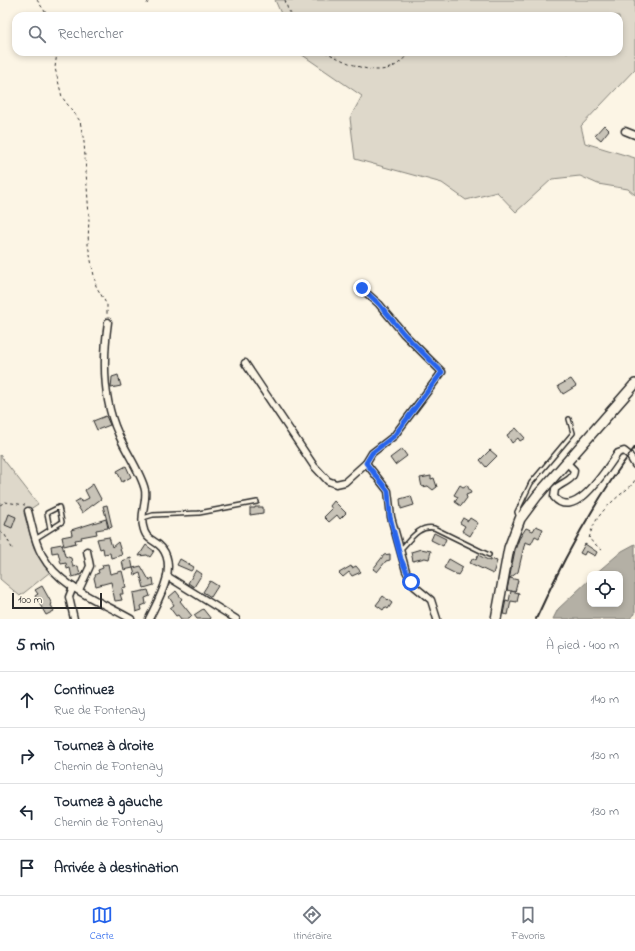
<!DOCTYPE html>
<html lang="fr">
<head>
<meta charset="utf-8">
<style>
	:root { --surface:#fff; --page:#f2f2f3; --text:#1f2937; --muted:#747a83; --line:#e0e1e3; --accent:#2563eb }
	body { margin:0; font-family:"Indie Flower",sans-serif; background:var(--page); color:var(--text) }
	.controls { position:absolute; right:12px; bottom:12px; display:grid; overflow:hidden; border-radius:8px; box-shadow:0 2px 6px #0003 }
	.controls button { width:36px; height:36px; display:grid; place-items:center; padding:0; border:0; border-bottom:1px solid var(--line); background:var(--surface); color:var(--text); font:20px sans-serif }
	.scale { position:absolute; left:12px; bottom:10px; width:90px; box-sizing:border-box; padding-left:4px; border:2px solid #2b2b2b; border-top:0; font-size:11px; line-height:14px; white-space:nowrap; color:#2b2b2b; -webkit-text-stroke:3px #fcf5e5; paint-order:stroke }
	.stop { position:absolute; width:12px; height:12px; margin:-9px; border:3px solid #2563eb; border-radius:50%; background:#fff }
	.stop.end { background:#2563eb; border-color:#fff; box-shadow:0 1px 4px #0008 }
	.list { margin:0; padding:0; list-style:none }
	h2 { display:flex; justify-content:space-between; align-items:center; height:52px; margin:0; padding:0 16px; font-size:17px }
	h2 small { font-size:13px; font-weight:400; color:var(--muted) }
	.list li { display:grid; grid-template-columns:26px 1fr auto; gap:12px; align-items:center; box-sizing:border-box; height:56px; padding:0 16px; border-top:1px solid var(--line) }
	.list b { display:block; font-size:15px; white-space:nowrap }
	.list p { margin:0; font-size:13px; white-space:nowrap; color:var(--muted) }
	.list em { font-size:13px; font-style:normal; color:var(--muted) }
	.icon { flex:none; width:22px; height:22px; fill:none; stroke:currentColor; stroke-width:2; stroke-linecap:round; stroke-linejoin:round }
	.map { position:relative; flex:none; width:635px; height:619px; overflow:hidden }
	.search { position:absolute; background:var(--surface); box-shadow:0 2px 6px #0003; left:12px; right:12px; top:12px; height:44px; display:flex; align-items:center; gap:10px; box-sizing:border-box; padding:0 14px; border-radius:12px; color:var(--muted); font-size:15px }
	.sheet { height:276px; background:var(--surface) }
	nav { display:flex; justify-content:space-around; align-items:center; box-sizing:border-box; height:56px; border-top:1px solid var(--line); background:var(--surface); font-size:11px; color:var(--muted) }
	nav a { display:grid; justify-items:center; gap:2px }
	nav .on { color:var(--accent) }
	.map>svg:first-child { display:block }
	.green { fill:#ded8ca; stroke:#84827a }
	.water { fill:#b4b0a5; stroke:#7d7b74 }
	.building { fill:#c8c3b7; stroke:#2b2b2b }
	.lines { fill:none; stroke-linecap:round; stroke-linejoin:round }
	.service-casing { stroke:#2b2b2b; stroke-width:6 }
	.minor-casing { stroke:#2b2b2b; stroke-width:9 }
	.primary-casing { stroke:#2b2b2b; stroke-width:12 }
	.path { stroke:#2b2b2b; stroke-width:1; stroke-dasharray:3 3; stroke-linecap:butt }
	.service { stroke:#fcf5e5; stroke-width:3 }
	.minor { stroke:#fcf5e5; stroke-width:6 }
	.primary { stroke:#fcf5e5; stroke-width:9 }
	.rail { stroke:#2b2b2b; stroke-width:2 }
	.route { stroke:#2563eb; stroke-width:5 }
</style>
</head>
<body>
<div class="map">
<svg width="635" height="619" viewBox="0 0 635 619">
	<rect width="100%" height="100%" fill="#fcf5e5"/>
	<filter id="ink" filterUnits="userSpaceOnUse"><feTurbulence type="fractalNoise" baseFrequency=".025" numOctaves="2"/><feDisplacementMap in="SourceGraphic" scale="8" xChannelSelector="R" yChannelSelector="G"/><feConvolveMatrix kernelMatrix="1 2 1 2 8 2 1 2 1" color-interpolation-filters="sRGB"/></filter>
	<g filter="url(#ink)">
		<g class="green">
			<path d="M275 0H635V69L581 126 585 143 635 158V195L628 189 598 184 580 176 552 179 516 212 497 192 466 200 442 183 355 159 350 118 362 96 298 52H619V16H282Z"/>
			<path d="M0 455 38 504 24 513 34 548 50 572 20 596 0 579Z"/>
		</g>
		<path class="water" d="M635 544V614L629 619H553L558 609 590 579V604H620V574H595L622 551Z"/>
		<g class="building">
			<path d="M604 125 609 130 601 140 595 135Z"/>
			<path d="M118 375 121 386 111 388 112 377Z"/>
			<path d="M571 379 576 386 563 394 558 386Z"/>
			<path d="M106 416 110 425 97 430 93 421Z"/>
			<path d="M516 428 525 438 520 441 518 438 512 443 507 435Z"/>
			<path d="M402 449 407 456 395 465 390 458Z"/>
			<path d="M490 450 497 456 486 467 480 460Z"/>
			<path d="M126 466 131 477 122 482 117 471Z"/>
			<path d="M431 476V479L434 478 437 487 433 490 428 486 422 487 420 478Z"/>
			<path d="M93 484 101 499 82 513 75 502 80 499 81 502 89 498 85 490Z"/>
			<path d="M460 485 463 487 467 485 471 493 466 495 467 498 461 506 455 502 458 497 454 495Z"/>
			<path d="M411 496 414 505 401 509 400 499Z"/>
			<path d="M334 501 346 513 340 519 337 515 329 522 324 517 332 509 330 506Z"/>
			<path d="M107 505 112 527 109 528 103 506Z"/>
			<path d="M255 507H263V513L250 515V508H255Z"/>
			<path d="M9 514 16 517 12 528 5 525Z"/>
			<path d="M463 518 468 521 470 518 478 523 470 536 462 531 465 526 460 523Z"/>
			<path d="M106 519 108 528 96 530 97 534 81 537 82 539 75 540 76 543 64 546 62 537 72 535 71 530Z"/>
			<path d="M536 526 543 529 539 538 535 536 531 544 525 542 518 572 510 578 518 580 515 592 507 590 515 550 519 539 526 528 533 531Z"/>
			<path d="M434 533 446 539 443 546 431 540Z"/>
			<path d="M109 537 112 547 118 542 122 555 111 558 110 553 104 554 103 548 100 549 97 539Z"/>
			<path d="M62 544 65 556 71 558 73 567 78 566 80 575 72 577 70 568 67 569 66 563 61 564 58 552 52 553 51 546Z"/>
			<path d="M585 544 597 552 595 556 586 551 584 555 580 553Z"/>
			<path d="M146 545 154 551 150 557 147 555 139 556Z"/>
			<path d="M421 549 431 551 429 559 425 558 413 561 411 552Z"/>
			<path d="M390 554V560L386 561 377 572 373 569 384 555Z"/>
			<path d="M478 555 490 561 491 559 497 561 493 574 470 563 473 558 476 560Z"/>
			<path d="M131 558 133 568 124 570 122 561Z"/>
			<path d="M180 559 194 567 191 571 177 565Z"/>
			<path d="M449 559 463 567 458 575 444 568Z"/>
			<path d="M108 564 110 574 122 571 126 587 122 588 123 594H120L122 600 115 601 111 582 96 586 94 578 96 574 99 573 98 570 103 568 102 565Z"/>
			<path d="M141 566 149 580 153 578 154 585 144 588 140 573 135 575 133 568Z"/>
			<path d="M351 566 352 568 356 566 361 572 352 576 349 572 343 577 339 573Z"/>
			<path d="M196 570 202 574 194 587 188 583Z"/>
			<path d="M210 581 218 586 211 597 203 592Z"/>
			<path d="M42 586 52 604 51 605 54 611 46 615 35 596 38 594 35 590Z"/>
			<path d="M148 590 150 596 145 598 146 604 141 606 142 610 136 612 133 593Z"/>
			<path d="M176 591 182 599 180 601 192 616 189 619H181L178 615 176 616 170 608 174 605 169 597Z"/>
			<path d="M511 591 519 593 517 602 511 601 508 615 503 614 506 600 509 601Z"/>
			<path d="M383 596 392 603 388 609 385 607 383 610 376 605Z"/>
			<path d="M203 609 211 619H197L194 615Z"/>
		</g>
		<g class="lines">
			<defs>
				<g id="service">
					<path d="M143 518 153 515 199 513 257 502"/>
					<path d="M519 518 517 512 531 483 573 433 569 419"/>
					<path d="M35 539 62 522 59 507 47 513 50 529"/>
					<path d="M401 549C410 540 419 525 434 528L489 555"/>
				</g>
				<g id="minor">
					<path d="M625 131 635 135"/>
					<path d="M108 322C103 358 103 400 118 433 125 451 141 472 145 490 147 502 140 515 143 526 146 542 154 538 162 548 178 568 158 600 149 619"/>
					<path d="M245 363 314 466 328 481 336 484 345 482 366 463 372 453 394 436 442 372 404 334 379 304 362 289"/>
					<path d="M566 462 574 470C574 481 562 482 555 489L554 497C575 522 606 469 618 453L624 451 629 455 635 465"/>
					<path d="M366 463 388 491 391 517 406 571 414 586 431 600 437 619"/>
					<path d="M28 511C32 525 34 541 42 555 60 588 100 601 131 619"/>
					<path d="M167 576 236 619"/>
					<path d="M73 587 69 597 74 619"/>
					<path d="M79 590 90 566 87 551"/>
				</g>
				<path id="primary" d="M496 619 509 548 520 519 537 496 635 384"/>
			</defs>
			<use href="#service" class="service-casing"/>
			<use href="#minor" class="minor-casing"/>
			<use href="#primary" class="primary-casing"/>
			<g class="path">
				<path d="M37 0 48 16"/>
				<path d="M285 0 288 10 293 16"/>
				<path d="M147 4 149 0"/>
				<path d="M57 52 55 68 62 97 80 121 84 142 89 216 88 245 96 286 107 305V316"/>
				<path d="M325 52C353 65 387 85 409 52"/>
				<path d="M0 505 5 502 25 505"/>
				<path d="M0 532 5 535 13 550"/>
				<path d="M602 550 589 539C594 514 614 500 632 485L635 480"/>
			</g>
			<use href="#service" class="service"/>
			<use href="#minor" class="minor"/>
			<use href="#primary" class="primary"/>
			<path class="rail" d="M536 619C563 559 595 500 635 447"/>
		</g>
	</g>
	<g class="lines" filter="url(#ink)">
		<path class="route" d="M362 288 379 304 404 334 442 372 394 436 372 453 366 463 388 491 390 517 401 559 411 582"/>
	</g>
</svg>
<div class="controls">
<button><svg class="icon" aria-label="locate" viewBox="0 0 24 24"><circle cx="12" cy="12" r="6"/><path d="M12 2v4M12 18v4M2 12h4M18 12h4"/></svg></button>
</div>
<div class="scale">100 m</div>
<div class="stop" style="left:411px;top:582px"></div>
<div class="stop end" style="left:362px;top:288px"></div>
<div class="search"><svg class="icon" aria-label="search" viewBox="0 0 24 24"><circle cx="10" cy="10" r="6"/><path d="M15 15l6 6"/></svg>Rechercher</div>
</div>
<section class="sheet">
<h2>5 min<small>À pied · 400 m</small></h2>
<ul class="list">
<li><svg class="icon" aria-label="ahead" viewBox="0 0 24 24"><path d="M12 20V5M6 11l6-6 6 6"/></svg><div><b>Continuez</b><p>Rue de Fontenay</p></div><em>140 m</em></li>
<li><svg class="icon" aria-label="right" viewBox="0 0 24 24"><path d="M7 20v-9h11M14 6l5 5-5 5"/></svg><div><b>Tournez à droite</b><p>Chemin de Fontenay</p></div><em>130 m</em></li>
<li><svg class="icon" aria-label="left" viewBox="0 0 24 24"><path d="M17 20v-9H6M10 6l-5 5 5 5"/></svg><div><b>Tournez à gauche</b><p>Chemin de Fontenay</p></div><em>130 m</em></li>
<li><svg class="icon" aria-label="arrive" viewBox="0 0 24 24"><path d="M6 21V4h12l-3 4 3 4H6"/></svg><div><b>Arrivée à destination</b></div></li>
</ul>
</section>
<nav>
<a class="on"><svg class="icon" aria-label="map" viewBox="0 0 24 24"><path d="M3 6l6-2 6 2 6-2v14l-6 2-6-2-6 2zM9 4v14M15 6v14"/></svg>Carte</a>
<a><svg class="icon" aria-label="directions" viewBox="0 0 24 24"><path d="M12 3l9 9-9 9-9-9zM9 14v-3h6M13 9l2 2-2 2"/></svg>Itinéraire</a>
<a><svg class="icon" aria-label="saved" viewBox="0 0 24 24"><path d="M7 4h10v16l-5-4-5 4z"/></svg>Favoris</a>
</nav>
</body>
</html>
